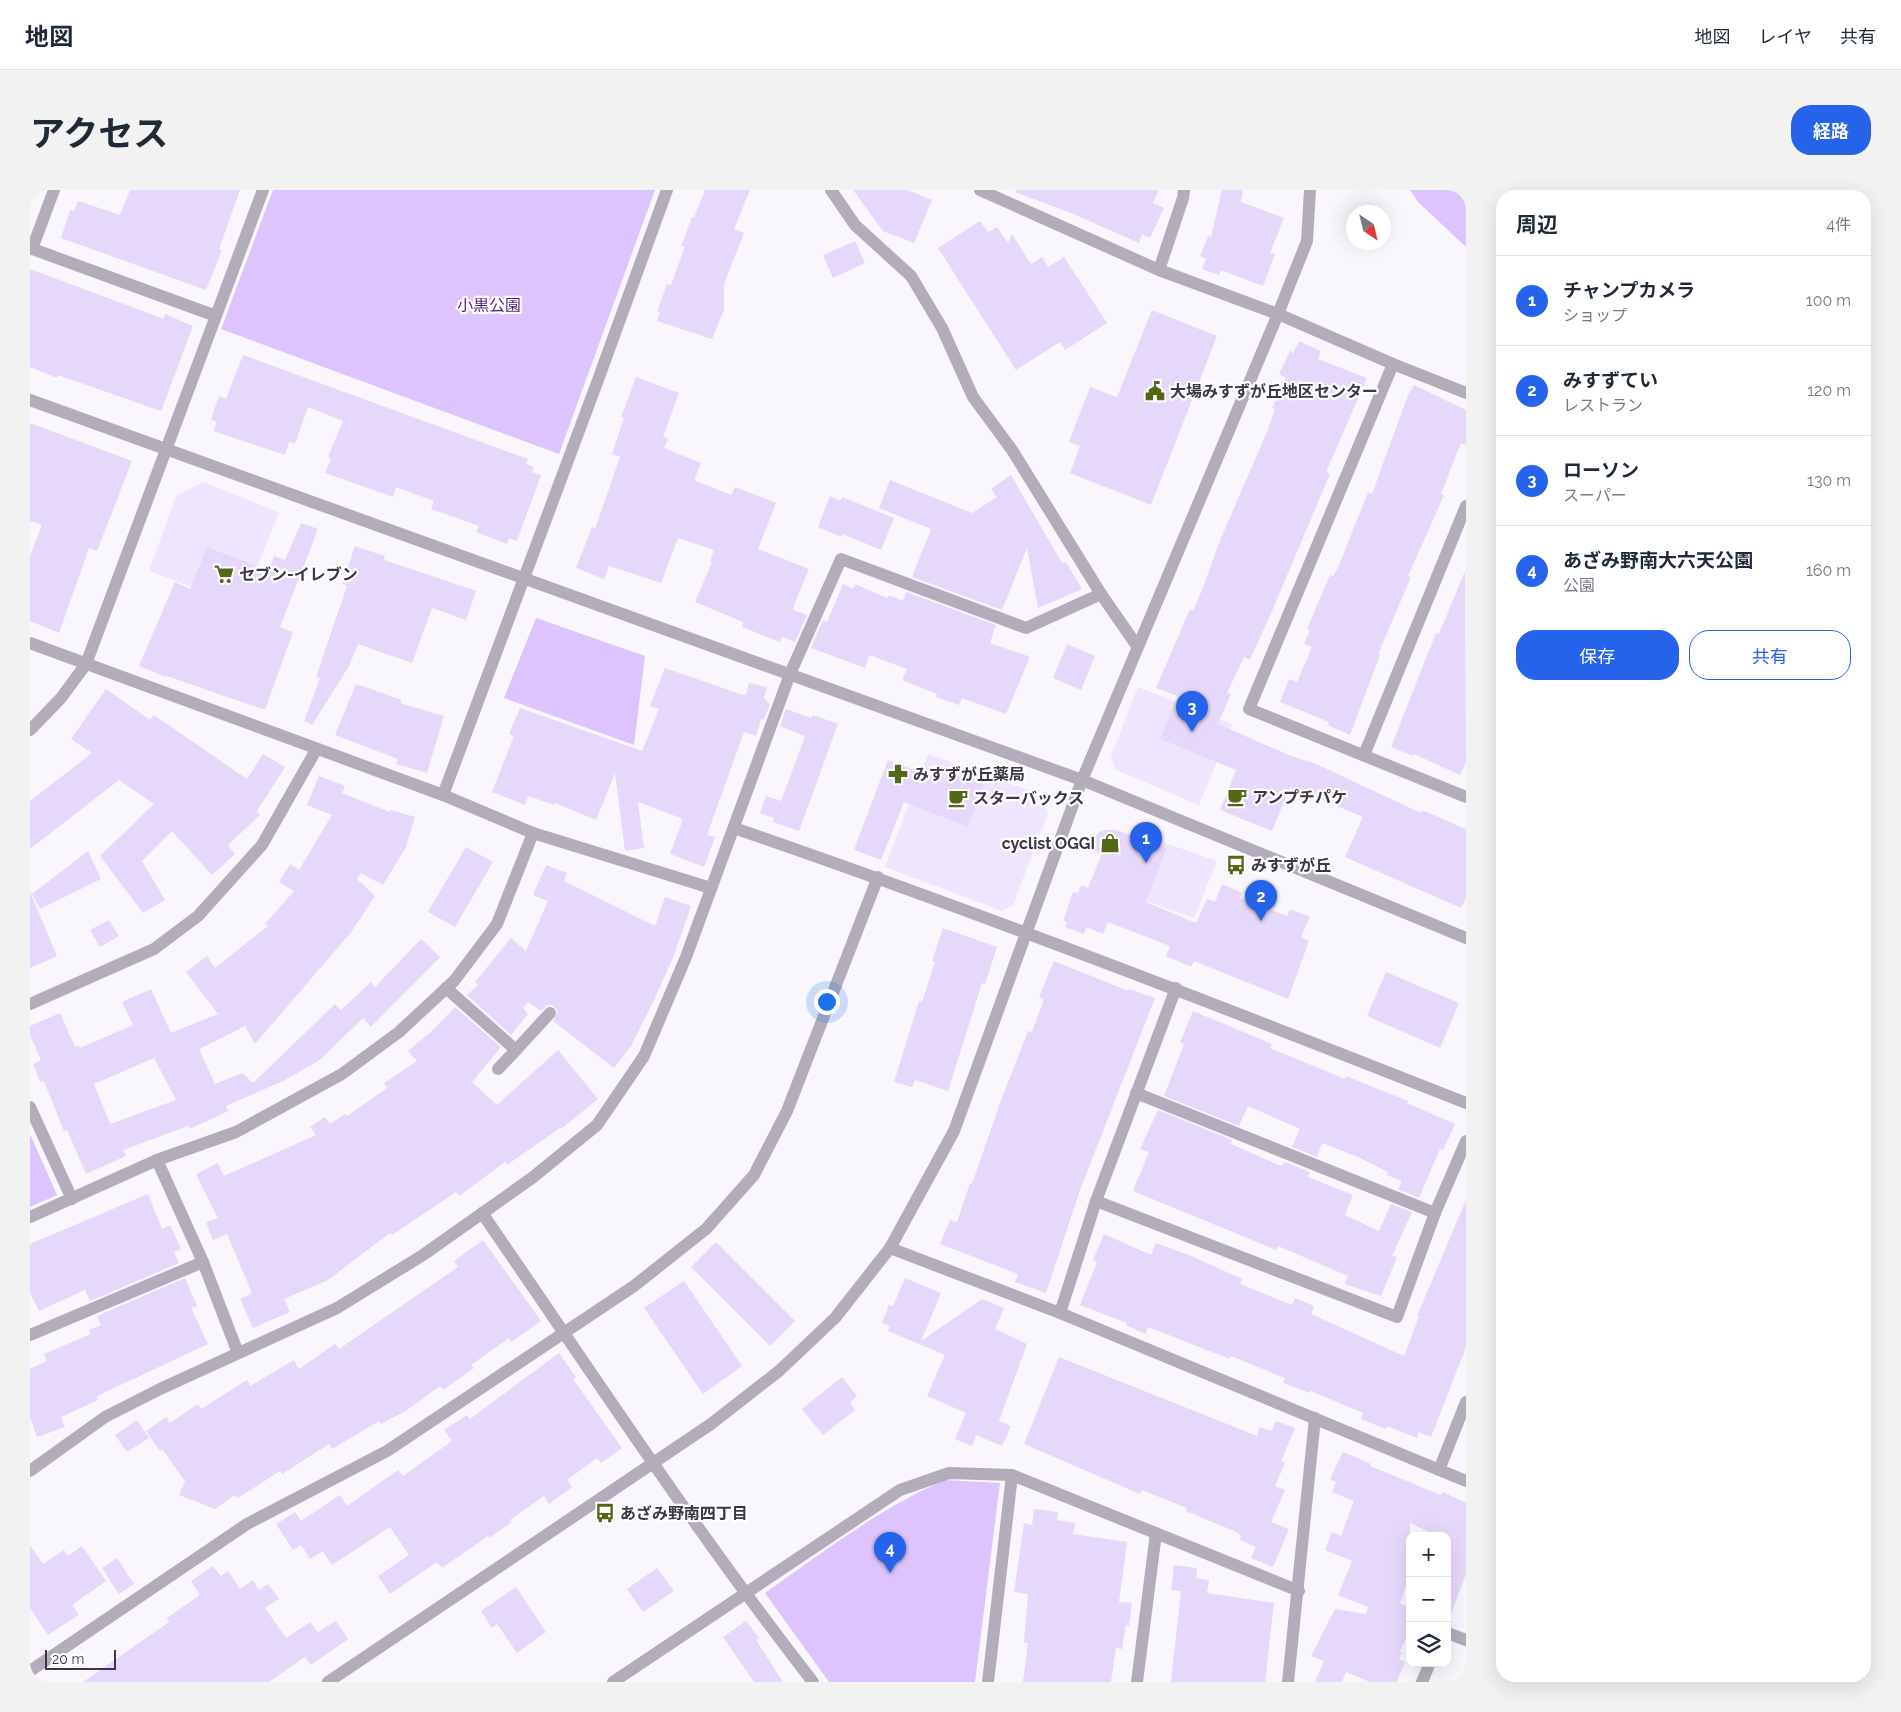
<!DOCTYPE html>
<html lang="ja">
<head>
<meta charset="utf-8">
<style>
	:root { --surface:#fff; --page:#f2f2f3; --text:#1f2937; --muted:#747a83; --line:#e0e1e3; --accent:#2563eb }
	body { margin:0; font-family:Raleway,"Noto Sans JP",sans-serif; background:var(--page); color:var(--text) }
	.controls { position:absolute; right:15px; bottom:15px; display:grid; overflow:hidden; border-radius:10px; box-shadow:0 5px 20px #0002 }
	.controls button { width:45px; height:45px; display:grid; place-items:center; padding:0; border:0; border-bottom:1px solid var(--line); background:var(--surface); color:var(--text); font:25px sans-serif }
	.compass { position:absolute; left:1316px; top:15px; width:45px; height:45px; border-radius:50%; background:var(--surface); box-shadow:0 5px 20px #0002; rotate:145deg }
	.scale { position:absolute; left:15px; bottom:12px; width:71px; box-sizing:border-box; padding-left:5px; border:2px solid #3c3745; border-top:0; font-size:14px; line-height:18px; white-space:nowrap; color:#3c3745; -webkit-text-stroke:4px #fff; paint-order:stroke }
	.you { position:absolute; left:796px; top:811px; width:18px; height:18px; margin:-12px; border:4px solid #fff; border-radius:50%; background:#1a73e8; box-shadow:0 0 0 8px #1a73e833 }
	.badge { display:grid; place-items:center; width:32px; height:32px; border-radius:50%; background:var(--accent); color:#fff; font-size:16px; font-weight:700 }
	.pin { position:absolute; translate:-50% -41px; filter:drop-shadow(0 1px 2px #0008) }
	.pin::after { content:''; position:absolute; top:26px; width:18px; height:15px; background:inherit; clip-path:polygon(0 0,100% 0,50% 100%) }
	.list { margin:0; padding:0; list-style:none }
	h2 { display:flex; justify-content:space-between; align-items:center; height:65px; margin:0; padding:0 20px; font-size:21px }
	h2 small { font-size:16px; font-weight:400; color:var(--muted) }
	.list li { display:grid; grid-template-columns:32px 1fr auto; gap:15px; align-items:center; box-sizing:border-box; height:90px; padding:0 20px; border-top:1px solid var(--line) }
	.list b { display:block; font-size:19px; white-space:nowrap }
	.list p { margin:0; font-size:16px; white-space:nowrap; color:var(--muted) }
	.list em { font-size:16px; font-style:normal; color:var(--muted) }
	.actions { display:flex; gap:10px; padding:15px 20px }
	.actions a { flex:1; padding:11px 0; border:1px solid var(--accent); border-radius:20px; text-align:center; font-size:18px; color:var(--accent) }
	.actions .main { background:var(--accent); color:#fff }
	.icon { flex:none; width:28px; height:28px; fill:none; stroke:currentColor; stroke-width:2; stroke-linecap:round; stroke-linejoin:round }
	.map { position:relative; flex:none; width:1436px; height:1492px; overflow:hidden; border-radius:20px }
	header { display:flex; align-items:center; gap:30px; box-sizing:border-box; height:70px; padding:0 25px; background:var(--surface); border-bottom:1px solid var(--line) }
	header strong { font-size:24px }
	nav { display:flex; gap:28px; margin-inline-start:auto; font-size:18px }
	.intro { display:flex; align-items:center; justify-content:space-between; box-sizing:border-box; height:120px; padding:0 30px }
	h1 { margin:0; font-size:35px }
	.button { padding:12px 22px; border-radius:20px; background:var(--accent); color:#fff; font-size:18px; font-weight:700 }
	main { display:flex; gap:30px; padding:0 30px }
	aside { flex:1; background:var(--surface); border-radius:20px; box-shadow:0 5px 20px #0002 }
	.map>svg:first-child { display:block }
	.built { fill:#f0e5ff }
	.green { fill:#ddc4ff }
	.building { fill:#e6d8fb; fill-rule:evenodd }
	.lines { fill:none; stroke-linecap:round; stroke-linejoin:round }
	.minor { stroke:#b2acbb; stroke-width:12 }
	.labels { text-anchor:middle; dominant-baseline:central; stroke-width:4.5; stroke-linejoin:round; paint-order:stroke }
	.park-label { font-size:16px; fill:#511f7f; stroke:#fff }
	.poi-label { font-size:16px; font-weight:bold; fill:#3c3745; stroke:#fff; text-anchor:start }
</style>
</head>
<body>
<header>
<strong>地図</strong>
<nav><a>地図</a><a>レイヤ</a><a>共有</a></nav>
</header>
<div class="intro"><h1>アクセス</h1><a class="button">経路</a></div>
<main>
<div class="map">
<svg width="1436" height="1492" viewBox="0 0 1436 1492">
	<rect width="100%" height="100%" fill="#f9f6fd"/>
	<g class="built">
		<path d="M173 292 249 322 212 416 119 381 146 306Z"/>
		<path d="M1108 497 1202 534 1169 615 1086 580 1081 566Z"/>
		<path d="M898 564 1009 604 1018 623 983 715 972 721 855 677Z"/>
		<path d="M1107 643 1187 671 1164 728 1086 700Z"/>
	</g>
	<g class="green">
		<path d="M243 0H625L529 264 191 139Z"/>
		<path d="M1380 0H1436V57L1388 12Z"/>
		<path d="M506 428 615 466 604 555 474 508Z"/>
		<path d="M0 944 27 1005 0 1017Z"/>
		<path d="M915 1290 970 1293 945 1492H799L735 1403C793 1362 850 1318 915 1290Z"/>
	</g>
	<g class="building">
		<path d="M100 0H210L189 59 192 60 176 100 31 48 40 20 44 21 48 11 90 25Z"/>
		<path d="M675 0H720L704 39 714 43 694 94V120L682 149 627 131 630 123 627 122 637 94 641 95 655 57 651 56 662 27 664 28Z"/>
		<path d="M823 0H877L902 10 884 53 853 41Z"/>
		<path d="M986 0H1129L1123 13 1134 18 1120 48 1112 44 1109 53 1041 23 985 2Z"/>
		<path d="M1192 0H1213L1211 12 1254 28 1240 63 1245 64 1233 96 1191 80 1189 85 1172 79 1176 69 1170 66 1178 46 1181 47Z"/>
		<path d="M950 31 958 42 967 37 978 53 982 44 1001 74 1012 67 1018 77 1034 67 1077 133 1035 160 1030 152 986 180 908 58Z"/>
		<path d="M825 51 835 73 803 88 793 65Z"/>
		<path d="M0 79 134 129 135 124 163 136 131 221 28 185 27 188 0 177Z"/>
		<path d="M1122 120 1187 146 1121 315 1040 283 1050 256 1039 252 1060 197 1087 207Z"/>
		<path d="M1269 151 1291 161 1288 169 1337 188 1296 282 1300 284 1242 421 1220 470 1214 467 1197 503 1201 504 1188 534 1261 566 1286 574 1391 623 1392 620 1436 639V708L1431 718 1315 667 1333 627 1274 602 1260 597 1242 641 1190 620 1206 580 1130 549 1148 506 1126 498 1160 419 1163 421 1172 400 1191 348 1237 242 1245 219 1242 218 1256 188 1249 184 1260 161 1263 163Z"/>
		<path d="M213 165 498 269 496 274 504 277 502 282 511 285 487 351 479 348 477 354 446 342 449 336 401 319 404 311 366 297 363 307 295 283 301 269 298 267 313 231 278 217 265 254 259 252 255 265 183 241 187 232 181 229 189 206 196 209Z"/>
		<path d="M606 187 649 203 633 247 638 249 634 258 671 273 664 290 701 305 705 297 746 313 728 359 779 379 764 415 763 420 777 425 765 452 752 447 750 452 712 437 713 432 665 412 682 372 680 371 684 360 648 348 631 393 579 376 574 389 546 378 562 337 565 339 590 267 582 264 594 228 591 227Z"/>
		<path d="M1384 195 1436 220V255L1431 253 1411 304 1414 305 1378 386 1381 387 1348 464 1350 465 1320 545 1298 535 1299 532 1250 512 1259 489 1267 492 1282 457 1274 454 1280 440 1277 439 1300 385 1303 386 1307 380 1338 302 1342 304 1378 205Z"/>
		<path d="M0 233 102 271 67 361 59 358 29 443 0 431V366L12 335 0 331Z"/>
		<path d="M981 285 1032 373 1036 372 1052 399 1008 418 997 358 972 420 882 387 901 339 849 318 860 290 942 323 967 307 961 299Z"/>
		<path d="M800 306 810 311 812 307 864 328 851 360 813 344 811 347 788 337Z"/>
		<path d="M271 333 288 339 250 437 263 442 235 520 137 486 136 487 109 476 145 392 160 399 177 357 239 381 244 366 255 370Z"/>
		<path d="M325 356 355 366 354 370 446 401 436 430 402 418 382 473 328 454 319 476 282 535 274 531 290 488 286 487 317 396 312 394Z"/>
		<path d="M1435 381 1436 572 1430 585 1384 564 1383 566 1361 557 1406 443 1409 444Z"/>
		<path d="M813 394 823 399 825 394 857 408 859 405 873 411 876 402 966 435 960 453 1000 467 976 524 932 508 929 515 906 507 907 504 872 490 877 479 839 465 835 478 781 458 793 430 797 432Z"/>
		<path d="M1037 454 1065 466 1051 500 1023 488Z"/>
		<path d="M635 478 710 504 716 505 719 493 737 497 734 508 740 514 734 530 731 529 726 546 714 542 677 645 685 647 674 677 640 664 653 629 608 612 614 658 595 661 585 583 566 630 525 613 524 615 498 606 495 615 462 602 484 546 479 544 490 518 612 561 629 519 620 516Z"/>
		<path d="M326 494 372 510 370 513 414 526 397 583 366 574 368 569 305 545Z"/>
		<path d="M76 499 120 530 124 525 217 589 233 564 255 577 227 621 230 625 198 655 205 664 182 685 142 641 112 671 135 710 113 723 70 666 124 614 89 590 0 659V611L62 563 41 549Z"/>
		<path d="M756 519 781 528 783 525 808 534 769 641 743 632 744 628 730 623 736 606 751 611 775 546 750 536Z"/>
		<path d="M858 570 914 591 918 582 954 595 938 637 874 612 851 670 824 660Z"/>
		<path d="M289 586 315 596 312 603 360 622 361 620 385 627 375 659 353 695 331 683 327 689 345 706 322 741 225 854 215 836 169 859 185 894 212 883 223 893 305 814 311 820 341 792 345 797 391 749 410 767 341 837 333 828 290 870 253 891 196 916 198 921 160 939 158 936 93 960 96 966 56 984 37 940 34 941 14 891 10 892 3 874 11 870 0 845V836L30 823 45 857 49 856 50 858 103 835 92 812 121 799 141 843 188 824 156 782 177 766 185 778 238 736 235 734 264 701 249 692 260 674 269 680 302 625 277 615ZM124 868 146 910 80 934 64 894Z"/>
		<path d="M1075 640H1086L1137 658 1116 712 1166 733 1177 709 1185 712 1192 694 1212 703 1210 708 1257 726 1260 719 1280 727 1271 747 1279 751 1258 809 1164 771 1161 777 1136 766 1140 756 1078 732 1073 744 1056 737 1054 744 1035 737 1037 732 1033 731 1043 702 1048 703 1051 695 1058 698 1071 666 1064 659 1063 651 1068 643Z"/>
		<path d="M436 657 463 672 425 737 398 722Z"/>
		<path d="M58 661 71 689 10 719 2 704Z"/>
		<path d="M516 675 537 683 534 691 625 736 635 707 661 716 643 768 623 812 601 856 584 878 523 831 528 821 522 815H517L511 821 498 812 493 818 498 824 481 845 437 805 448 795 445 792 481 748 496 761 518 711 503 705Z"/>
		<path d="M0 702 27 766 0 778Z"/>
		<path d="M79 730 89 746 70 757 60 740Z"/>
		<path d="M913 738 967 757 955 794 952 793 918 901 885 890 882 897 864 892 889 811 892 812 905 772 902 771Z"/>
		<path d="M1024 771 1098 801 1099 799 1125 808 1050 1000 1016 1103 985 1092 988 1084 910 1054 920 1030 927 1032 940 993 942 994 970 913 998 841 1002 842 1014 809 1009 807Z"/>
		<path d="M1356 782 1429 813 1410 858 1337 826Z"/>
		<path d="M425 817 471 857 442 892 467 915 528 860 568 909 531 939 530 938 477 975 475 972 429 1006 426 1002 362 1045 360 1043 298 1090 254 1109 260 1122 223 1138 210 1109 222 1103 197 1044 183 1050 176 1032 188 1028 166 984 188 973 194 986 286 945 280 937 295 927 300 934 315 924 317 926 357 898 354 893 387 871 378 861 403 840Z"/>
		<path d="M1163 821 1242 854 1240 858 1315 889 1316 886 1378 911 1377 913 1425 934 1413 960 1410 959 1389 1008 1368 999 1372 991 1357 985 1358 982 1328 967 1292 953 1287 967 1262 957 1270 939 1218 916 1209 936 1134 906 1154 854 1150 852Z"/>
		<path d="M1128 920 1202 950 1201 954 1251 976 1255 972 1280 982 1278 987 1323 1005 1315 1025 1349 1041 1361 1014 1382 1022 1362 1066 1367 1067 1351 1106 1315 1094 1318 1086 1248 1056 1246 1060 1103 1001 1119 962 1110 959Z"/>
		<path d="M118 1004 132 1039 140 1035 151 1059 144 1062 149 1073 60 1111 55 1100 9 1121 0 1103V1054Z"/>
		<path d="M1436 1010V1157L1401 1247 1389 1242 1387 1248 1357 1236 1356 1239 1331 1229 1333 1223 1281 1201 1280 1203 1253 1193 1255 1188 1201 1166 1200 1169 1118 1137 1115 1144 1096 1135 1097 1133 1050 1115 1067 1072 1063 1070 1074 1044 1121 1065 1126 1053 1159 1065 1212 1089 1210 1094 1262 1115 1265 1108 1284 1116 1281 1124 1374 1166 1389 1127 1387 1126Z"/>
		<path d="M453 1050 511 1131 481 1152 479 1148 441 1175 444 1178 413 1200 410 1196 377 1220 351 1234 349 1231 302 1259 299 1254 252 1284 250 1281 208 1308 205 1305 185 1319 149 1305 155 1291 132 1259 130 1261 116 1241 136 1227 140 1233 168 1214 171 1219 217 1190 220 1196 264 1170 269 1179 305 1154 309 1159 428 1077 424 1071Z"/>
		<path d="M686 1052 765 1131 740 1156 661 1077Z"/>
		<path d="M155 1088 167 1116 161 1118 178 1154 67 1206 68 1210 31 1227 35 1237 7 1247 0 1227V1179L17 1171 14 1164 61 1144 59 1140 71 1135 67 1126Z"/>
		<path d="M875 1088 911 1103 891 1151 952 1109 974 1118 965 1139 997 1154 969 1231 981 1236 972 1256 946 1245 942 1256 925 1249 936 1223 897 1206 915 1165 858 1141 860 1136 852 1133 859 1115 863 1116Z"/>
		<path d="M654 1091 712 1176 673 1204 614 1118Z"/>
		<path d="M529 1163 546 1187 543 1189 592 1258 571 1273 567 1268 537 1290 542 1297 519 1314 514 1306 480 1330 482 1332 459 1348 458 1346 412 1378 407 1372 360 1404 348 1386 379 1365 360 1337 302 1375 293 1361 280 1369 271 1355 263 1360 246 1334 265 1322 271 1331 310 1305 317 1316 368 1280 373 1286 422 1251 414 1240 437 1225 440 1229Z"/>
		<path d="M1029 1167 1227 1246 1230 1237 1241 1241 1246 1231 1265 1238 1251 1271 1255 1273 1245 1296 1255 1300 1241 1332 1259 1339 1243 1377 1221 1368 1226 1357 1210 1350 1211 1345 1204 1341 1156 1321 1157 1318 1112 1300 1110 1304 994 1254Z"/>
		<path d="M812 1187 827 1206 820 1212 825 1220 793 1245 772 1219Z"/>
		<path d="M107 1230 119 1248 97 1262 85 1245Z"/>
		<path d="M1313 1262 1341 1274 1340 1276 1411 1305 1413 1302 1436 1313V1384L1419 1429 1417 1428V1346H1407L1380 1333V1384L1370 1413 1380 1418V1440L1370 1461 1372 1462 1369 1469 1375 1472 1367 1492H1340L1316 1482 1312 1492H1285L1294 1471 1281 1466 1305 1419 1336 1424 1338 1417 1308 1405 1322 1371 1295 1360 1302 1342 1311 1346 1324 1311 1302 1302 1306 1292 1300 1289Z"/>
		<path d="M1004 1319 1028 1322 1027 1330 1045 1333 1043 1344 1097 1352 1089 1412 1102 1413 1099 1436 1096 1435 1092 1459 1086 1458 1081 1492H993L998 1453H994L998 1404 984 1402 994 1333 1002 1335Z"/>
		<path d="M0 1355 13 1374 34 1360 38 1366 52 1356 76 1391 42 1415 49 1425 18 1445 0 1418Z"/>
		<path d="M87 1368 104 1394 89 1404 72 1378Z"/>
		<path d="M1144 1375 1167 1378 1166 1388 1179 1390 1177 1403 1244 1413 1235 1492H1141L1151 1401 1141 1400Z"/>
		<path d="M183 1376 191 1386 198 1381 210 1399 223 1390 229 1400 238 1394 249 1409 235 1418 256 1448 280 1432 288 1442 306 1431 318 1449 281 1475 275 1467 239 1492H53L139 1432 137 1428 170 1405 161 1391Z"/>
		<path d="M627 1378 644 1401 613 1422 597 1399Z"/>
		<path d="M486 1397 516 1442 487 1463 467 1434 462 1438 451 1421Z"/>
		<path d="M716 1431 729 1448 726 1450 753 1492H724L693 1447Z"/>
	</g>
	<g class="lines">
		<g class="minor">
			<path d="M801 0 825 35 881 86 912 138 943 207 982 260 1071 404"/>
			<path d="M950 0 1129 80 1248 124 1363 174 1436 203"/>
			<path d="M0 58 186 126"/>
			<path d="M2 59 24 0"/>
			<path d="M1129 80 1153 8 1154 0"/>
			<path d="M1363 174 1219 519 1436 607"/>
			<path d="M0 210 1052 590 1436 748"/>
			<path d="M0 453 413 605 503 643 681 698"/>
			<path d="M0 540 31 508 56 474 233 0"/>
			<path d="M1334 565 1436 316"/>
			<path d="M413 605 568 190 637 0"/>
			<path d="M704 638C951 723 1193 817 1436 913"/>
			<path d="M416 798 486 860 520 823"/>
			<path d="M0 814 124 759 168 726 232 655 286 560"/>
			<path d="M468 879 486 860"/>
			<path d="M1106 903 1405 1023"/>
			<path d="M0 917 42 1009"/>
			<path d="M127 970 173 1072 208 1163"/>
			<path d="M1066 1011 1367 1127 1405 1023 1436 951"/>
			<path d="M452 1023C561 1181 665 1341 783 1492"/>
			<path d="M0 1027 127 970 206 942 312 884 369 842 424 791 467 734 503 643"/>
			<path d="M860 1058 1030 1123 1436 1291"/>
			<path d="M1030 1123 1066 1011 1146 798"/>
			<path d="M0 1145 173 1072"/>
			<path d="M1409 1280 1436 1212"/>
			<path d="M0 1281 75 1227 130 1199 307 1118 393 1065 502 988 567 935 614 866 656 767 760 484 811 369 996 438 1071 404 1107 456"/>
			<path d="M1417 1443 1436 1450"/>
			<path d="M0 1481 217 1334 357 1261 604 1096 676 1039 724 985 757 921 848 687"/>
			<path d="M298 1492 681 1234 749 1181 805 1128 860 1058 924 941 1052 590 1248 124 1277 51 1280 0"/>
			<path d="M583 1492 870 1300 919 1283 982 1285 1269 1401"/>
			<path d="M958 1492 982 1285"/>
			<path d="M1107 1492 1126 1343"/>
			<path d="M1258 1492 1285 1228"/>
			<path d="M1392 1492 1400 1473"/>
		</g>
	</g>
	<defs>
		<symbol id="civic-bare" viewBox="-9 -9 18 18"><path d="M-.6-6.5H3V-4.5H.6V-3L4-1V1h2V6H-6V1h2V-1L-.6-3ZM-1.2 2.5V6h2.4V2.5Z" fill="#536816" stroke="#fff" stroke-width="2.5" paint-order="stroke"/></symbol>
		<symbol id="supermarket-bare" viewBox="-9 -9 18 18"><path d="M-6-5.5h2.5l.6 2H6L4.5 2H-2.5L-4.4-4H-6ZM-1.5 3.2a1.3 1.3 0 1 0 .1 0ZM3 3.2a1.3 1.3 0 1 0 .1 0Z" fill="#536816" stroke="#fff" stroke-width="2.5" paint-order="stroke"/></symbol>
		<symbol id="pharmacy-bare" viewBox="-9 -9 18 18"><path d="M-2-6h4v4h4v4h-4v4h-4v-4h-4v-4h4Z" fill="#536816" stroke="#fff" stroke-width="2.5" paint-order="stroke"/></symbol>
		<symbol id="cafe-bare" viewBox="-9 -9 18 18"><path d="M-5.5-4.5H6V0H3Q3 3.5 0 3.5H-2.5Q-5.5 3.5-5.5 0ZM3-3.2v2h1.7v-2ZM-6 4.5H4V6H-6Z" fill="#536816" stroke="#fff" stroke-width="2.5" paint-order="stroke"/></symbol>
		<symbol id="shop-bare" viewBox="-9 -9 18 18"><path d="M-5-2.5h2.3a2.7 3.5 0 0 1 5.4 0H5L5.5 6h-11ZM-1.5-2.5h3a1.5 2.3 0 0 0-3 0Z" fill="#536816" stroke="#fff" stroke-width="2.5" paint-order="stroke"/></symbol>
		<symbol id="bus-bare" viewBox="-9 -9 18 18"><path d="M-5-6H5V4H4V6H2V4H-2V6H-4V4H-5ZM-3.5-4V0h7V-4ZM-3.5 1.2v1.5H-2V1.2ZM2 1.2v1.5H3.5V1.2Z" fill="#536816" stroke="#fff" stroke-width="2.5" paint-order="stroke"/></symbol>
	</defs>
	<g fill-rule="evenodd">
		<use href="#civic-bare" x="1111" y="187" width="28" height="28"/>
		<use href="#supermarket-bare" x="180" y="370" width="28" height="28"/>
		<use href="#pharmacy-bare" x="854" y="570" width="28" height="28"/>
		<use href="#cafe-bare" x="1193" y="593" width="28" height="28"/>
		<use href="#cafe-bare" x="914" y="594" width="28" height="28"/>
		<use href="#shop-bare" x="1066" y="639" width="28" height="28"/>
		<use href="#bus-bare" x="1192" y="661" width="28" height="28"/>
		<use href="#bus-bare" x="561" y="1309" width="28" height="28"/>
	</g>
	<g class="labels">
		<g class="park-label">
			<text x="459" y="115">小黒公園</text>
		</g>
		<g class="poi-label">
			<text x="1140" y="201">大場みすずが丘地区センター</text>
			<text x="209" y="384">セブン-イレブン</text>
			<text x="883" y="584">みすずが丘薬局</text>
			<text x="1222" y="607">アンプチパケ</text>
			<text x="943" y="608">スターバックス</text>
			<text x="1065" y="653" text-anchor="end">cyclist OGGI</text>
			<text x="1221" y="675">みすずが丘</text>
			<text x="590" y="1323">あざみ野南四丁目</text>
		</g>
	</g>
</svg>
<div class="controls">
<button>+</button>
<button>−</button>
<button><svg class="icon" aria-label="layers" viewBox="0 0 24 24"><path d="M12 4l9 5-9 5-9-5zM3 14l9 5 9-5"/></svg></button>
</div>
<svg class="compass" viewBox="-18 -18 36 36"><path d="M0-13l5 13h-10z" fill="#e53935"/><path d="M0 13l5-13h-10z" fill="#747a83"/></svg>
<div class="scale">20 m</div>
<div class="you"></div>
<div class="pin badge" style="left:1116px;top:673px">1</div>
<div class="pin badge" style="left:1231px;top:731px">2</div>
<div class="pin badge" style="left:1162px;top:542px">3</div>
<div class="pin badge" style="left:860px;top:1383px">4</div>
</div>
<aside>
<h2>周辺<small>4件</small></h2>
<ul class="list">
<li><span class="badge">1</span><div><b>チャンプカメラ</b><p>ショップ</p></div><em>100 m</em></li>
<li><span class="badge">2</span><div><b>みすずてい</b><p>レストラン</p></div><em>120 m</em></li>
<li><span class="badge">3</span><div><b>ローソン</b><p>スーパー</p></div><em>130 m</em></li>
<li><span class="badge">4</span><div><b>あざみ野南大六天公園</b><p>公園</p></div><em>160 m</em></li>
</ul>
<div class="actions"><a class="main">保存</a><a>共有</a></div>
</aside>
</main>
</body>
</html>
